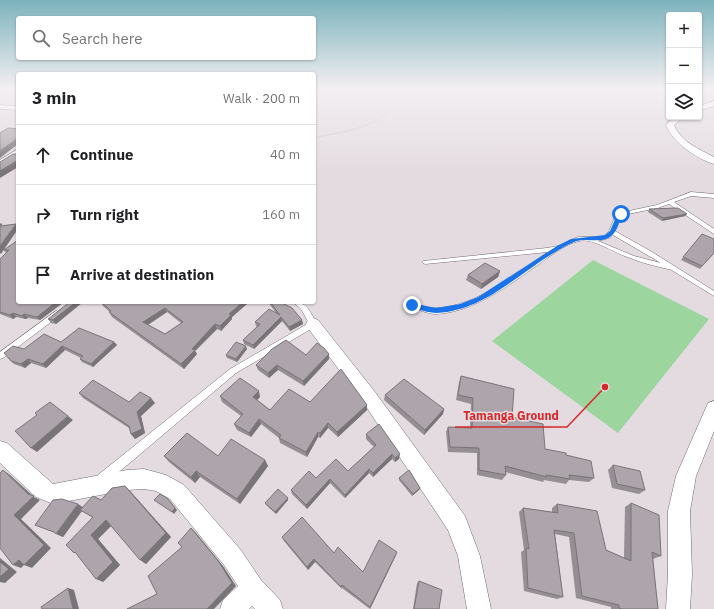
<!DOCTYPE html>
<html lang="en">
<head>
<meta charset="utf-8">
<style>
	:root { --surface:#fff; --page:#f6f6f6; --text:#202124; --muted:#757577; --line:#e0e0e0 }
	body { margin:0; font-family:"IBM Plex Sans",sans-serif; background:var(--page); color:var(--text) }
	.controls { position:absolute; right:12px; top:12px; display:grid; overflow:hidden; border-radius:4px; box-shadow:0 1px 3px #0004 }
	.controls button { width:36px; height:36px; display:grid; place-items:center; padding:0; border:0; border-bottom:1px solid var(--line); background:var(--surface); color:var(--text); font:20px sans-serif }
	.stop { position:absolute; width:12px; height:12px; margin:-9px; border:3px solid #1a73e8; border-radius:50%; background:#fff }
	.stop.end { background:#1a73e8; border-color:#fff; box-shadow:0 1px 4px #0008 }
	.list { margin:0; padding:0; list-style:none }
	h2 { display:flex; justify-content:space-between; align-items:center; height:52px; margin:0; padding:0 16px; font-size:17px }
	h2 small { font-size:13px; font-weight:400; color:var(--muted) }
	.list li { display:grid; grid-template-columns:26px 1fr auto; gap:12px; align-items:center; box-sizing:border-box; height:60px; padding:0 16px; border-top:1px solid var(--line) }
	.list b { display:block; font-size:15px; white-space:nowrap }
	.list em { font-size:13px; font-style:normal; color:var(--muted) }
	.icon { flex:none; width:22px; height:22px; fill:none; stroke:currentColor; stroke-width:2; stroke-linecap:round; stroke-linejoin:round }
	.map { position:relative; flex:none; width:714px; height:609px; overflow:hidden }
	.search { position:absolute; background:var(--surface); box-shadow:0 1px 3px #0004; left:16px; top:16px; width:300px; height:44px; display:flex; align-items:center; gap:10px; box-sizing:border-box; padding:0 14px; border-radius:4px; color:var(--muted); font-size:15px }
	.panel { position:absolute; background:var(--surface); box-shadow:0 1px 3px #0004; left:16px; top:72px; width:300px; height:232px; border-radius:4px }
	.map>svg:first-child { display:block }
	.green { fill:#9dd59e }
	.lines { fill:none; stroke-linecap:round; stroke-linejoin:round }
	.service-casing { stroke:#736b70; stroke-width:1 }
	.minor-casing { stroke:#736b70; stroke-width:1 }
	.path { stroke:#989296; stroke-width:1; stroke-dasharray:0.5 1.5; stroke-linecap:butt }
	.service { fill:#fff; fill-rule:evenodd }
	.minor { fill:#fff; fill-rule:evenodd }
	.wall { fill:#958e93; fill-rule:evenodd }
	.shaded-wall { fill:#797478 }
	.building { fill:#ada5ab; stroke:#797478; fill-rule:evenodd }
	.route { fill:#1a73e8 }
	.leader { fill:none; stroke:#d62828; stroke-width:1.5 }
	.callout-dot { fill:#d62828; stroke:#e4dbe1; stroke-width:1.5 }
	.callout-label { font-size:12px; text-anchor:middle; font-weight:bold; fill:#d62828; stroke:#e4dbe1; stroke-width:3; stroke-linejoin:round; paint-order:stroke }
</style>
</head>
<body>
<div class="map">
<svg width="714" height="609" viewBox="0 0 714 609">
	<rect width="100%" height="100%" fill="#e4dbe1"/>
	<path class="green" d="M593 260 709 319 618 433 492 341Z"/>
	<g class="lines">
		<defs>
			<g id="service">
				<path d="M12 87H17L0 94V92Z"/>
				<path d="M691 192 714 194V198L691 196 674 202 714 229V234L669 204 658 208 623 215 621 218 615 231 652 252 714 291V296L670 269H668C655 266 642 263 630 258 616 254 592 237 579 241 565 244 550 256 539 264 509 285 474 312 436 314 427 314 418 309 410 307L408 305 412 302C420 305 428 309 436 308 476 307 517 273 548 252L425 264 422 262 423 261 547 248 558 246 578 237H597L605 236 609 231 615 217 619 213 657 205ZM613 235 661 263 634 256 598 241 609 238Z"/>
				<path d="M293 302C308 302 310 312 317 324L316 326 236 373 106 483 102 484 98 483 97 479 98 475 230 369 309 323 301 309Z"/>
				<path d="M56 311 59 312 60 314 59 316 3 358 0 359V352Z"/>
			</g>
			<g id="minor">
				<path d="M714 101V106L699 111V106Z"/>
				<path d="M0 105 18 106V110L0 109Z"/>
				<path d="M674 117H684L674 125C681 142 699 149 714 157V164C697 159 672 142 666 125Z"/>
				<path d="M18 149V156L0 167V160Z"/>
				<path d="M313 318 318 320 375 392 465 516 480 556 491 609H467L458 556 448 530 363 402 308 328 306 324 308 320Z"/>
				<path d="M714 401V431L696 476 690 511 692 574 690 609H666L668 574V511L676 476 708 403Z"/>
				<path d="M0 441 7 443 53 484 127 470 144 469 166 475 184 485 240 549 261 580 280 600 283 609H255L252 606 249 609H220L223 600 238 586 224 565 170 499 156 491 144 489 127 490 53 504 36 497 0 463Z"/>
			</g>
		</defs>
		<use href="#service" class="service-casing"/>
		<use href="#minor" class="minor-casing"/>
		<path class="path" d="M314 140 318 137C340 132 368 129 385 114 394 107 398 95 406 87"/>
		<use href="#service" class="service"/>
		<use href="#minor" class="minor"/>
	</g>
	<g class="wall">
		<path d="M649 209 685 216 662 221 648 212Z"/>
		<path d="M702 234 714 253 700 269 681 260Z"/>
		<path d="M18 240 64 302 40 320 28 318 25 319 16 317 13 319 0 314V259L6 253 4 250Z"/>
		<path d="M500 271 498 277 481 289 466 280 468 275Z"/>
		<path d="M70 302H83L56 324 51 323 48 319Z"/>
		<path d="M101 302H247L248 303 232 317V319L221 331 217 329 195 351 197 354 184 369 112 317 109 312H110L103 306ZM167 312 181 323 165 334 148 325Z"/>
		<path d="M268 302H280L302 320 303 324 290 331 282 321 254 349 244 344 243 340 257 327 256 326 255 322 276 313Z"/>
		<path d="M61 342H114L117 345 93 367 82 362 80 359 81 358 65 350 46 368 31 363 25 368 14 364 11 361Z"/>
		<path d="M247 349 237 362 227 358 226 355Z"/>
		<path d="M329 354V359L304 386 278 370 269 378 258 370 256 365 306 355Z"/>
		<path d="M461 376 512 417 545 449 566 455 594 478 589 482 569 480 566 484 544 480 543 482 505 472 506 475 502 480 477 475V453L448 452 446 432 448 427 470 428 471 404 456 400 459 382Z"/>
		<path d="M79 393 129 402 155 403 141 416 145 433 135 439 131 434 129 428 83 398Z"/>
		<path d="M385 395 444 409 443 414 424 435 384 400Z"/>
		<path d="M220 396 260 397 257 400 270 410 310 402 367 405V410L338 437 328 428 320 438 318 437 307 457 280 443 279 438 261 424 251 437 237 430 234 424 241 416 222 402Z"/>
		<path d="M366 434 399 459 395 462 392 459 373 477 369 473 345 498 330 483 307 509 292 494 291 490 316 478 348 471 374 447 366 439Z"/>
		<path d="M164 456H218L265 460 268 466 240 504 200 477 195 483 169 462Z"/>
		<path d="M613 465 645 490 639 494 612 488 608 470Z"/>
		<path d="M399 478 420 488 419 490 412 496 399 480Z"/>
		<path d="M130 491 171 537 146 564 111 526 98 539 120 565 103 582 93 518 82 511 63 537 55 533 42 528 35 525 101 500Z"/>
		<path d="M288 498V500L276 514 266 505 265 503Z"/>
		<path d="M631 503 661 556 653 559 658 609H611V607L576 598 569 537 555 534 563 597 557 599 524 591 521 552 524 550 519 512 523 508 552 512V508L557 504 606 550 624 558 625 507Z"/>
		<path d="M282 537 334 553 363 572 396 555 370 609 342 588V589L315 562 308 570 284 541Z"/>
		<path d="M419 581 439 609H413L417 583Z"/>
	</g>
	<g class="shaded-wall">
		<path d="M18 138V144L0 158V151Z"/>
		<path d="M18 160V167L0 178V171Z"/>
		<path d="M687 214 685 216 662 221 663 218Z"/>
		<path d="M16 224 18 228V229L1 254 0 253V246Z"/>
		<path d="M500 271 498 277 481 289 482 284Z"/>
		<path d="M56 302H64L40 320 37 317Z"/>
		<path d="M76 302H83L56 324 53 320Z"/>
		<path d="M243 302H247L248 303 232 317V319L221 331 220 326 229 314Z"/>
		<path d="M165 308 167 312 146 326 143 322Z"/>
		<path d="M13 313 16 317 13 319 10 315Z"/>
		<path d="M24 314 28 318 25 319 22 316Z"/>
		<path d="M281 317 282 321 254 349 253 345Z"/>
		<path d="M302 320 303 324 290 331 289 327Z"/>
		<path d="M215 324 217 329 195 351 197 354 184 369 181 364 192 349Z"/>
		<path d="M114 342 117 345 93 367 91 364Z"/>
		<path d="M62 346 65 350 46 368 43 364Z"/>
		<path d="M246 346 247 349 237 362 236 359Z"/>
		<path d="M329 354V359L304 386 303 381Z"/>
		<path d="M28 359 31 363 25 368 21 364Z"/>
		<path d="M277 365 278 370 269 378 268 373Z"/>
		<path d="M259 391 260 397 255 402 253 397Z"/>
		<path d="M151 398 155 403 141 416 145 433 135 439 131 434 137 412Z"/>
		<path d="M367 405V410L338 437 337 432Z"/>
		<path d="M444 409 443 414 424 435 425 430Z"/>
		<path d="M68 416 73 420 37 452 31 448Z"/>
		<path d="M259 419 261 424 251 437 249 433Z"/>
		<path d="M328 423V428L320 438V433Z"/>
		<path d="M318 432V437L307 457 306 452Z"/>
		<path d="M392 454V459L373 477V473Z"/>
		<path d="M400 454 399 459 395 462V458Z"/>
		<path d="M265 460 268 466 240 504 237 499Z"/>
		<path d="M369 469V473L345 498V495Z"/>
		<path d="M3 470 10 475 34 497 40 500 21 519 51 548 32 568 24 565 21 568 13 565 14 515 28 494Z"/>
		<path d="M196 471 200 477 195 483 191 477Z"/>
		<path d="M330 479V483L307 509 306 505Z"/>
		<path d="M125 486 130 491 171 537 146 564 140 560Z"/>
		<path d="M420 488 419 490 412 496 413 494Z"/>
		<path d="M288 498V500L276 514 275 512Z"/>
		<path d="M169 500 177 510 174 514 172 512Z"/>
		<path d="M78 504 84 508 63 537 56 534Z"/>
		<path d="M106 520 113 524 98 539 120 565 103 582 96 579 91 535Z"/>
		<path d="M191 528 196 533 223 566 236 586 214 609H207Z"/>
		<path d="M397 552 396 555 370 609V607Z"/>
		<path d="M0 558 17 572 5 583 0 582Z"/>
		<path d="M314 559 315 562 308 570 307 567Z"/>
		<path d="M68 588 74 590 79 609H73Z"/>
	</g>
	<g class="building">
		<path d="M8 128 18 129V138L0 151V133Z"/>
		<path d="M13 154H18V160L0 171V162Z"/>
		<path d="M678 208 687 214 663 218 649 209Z"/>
		<path d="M0 224H2L0 226 16 224 0 246Z"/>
		<path d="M702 234 714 239V253L702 266 683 257Z"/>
		<path d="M18 240V302H56L37 317 24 314 22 316 13 313 10 315 0 312V259L9 250H4Z"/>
		<path d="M485 263 500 271 482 284 468 275Z"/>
		<path d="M70 302H76L53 320 48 319Z"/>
		<path d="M101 302H243L229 314 231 315 220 326 215 324 192 349 195 350 181 364 109 312 111 311ZM165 308 183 322 165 334 143 322Z"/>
		<path d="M270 302H280L292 308 302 320 289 327 281 317 253 345 243 340 260 324 255 322 269 309 280 315Z"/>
		<path d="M79 328 114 342 91 364 80 359 83 356 62 346 43 364 28 359 21 364 11 361 4 353 13 346 24 349 44 334 61 342Z"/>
		<path d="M286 340 306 355 317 343 324 348 329 354 303 381 277 365 268 373 256 365 272 349Z"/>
		<path d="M236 342 246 346 236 359 226 355Z"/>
		<path d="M341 369 367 405 337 432 328 423 320 433 318 432 306 452 279 438 281 435 259 419 249 433 234 424 243 414 220 396 240 378 259 391 253 397 270 410 289 389 310 402Z"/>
		<path d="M461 376 514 389 512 417 543 424 545 449 566 453V455L591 461 594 478 569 475 570 479 546 475 547 477 505 466 506 475 479 470V448L450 447 448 427 472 428 473 398 458 395Z"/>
		<path d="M404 379 444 409 425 430 385 395Z"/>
		<path d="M93 380 129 402 140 392 151 398 137 412 142 429 131 434 129 426 79 393Z"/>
		<path d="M50 402 68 416 31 448 15 431 37 415 35 413Z"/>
		<path d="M379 424 400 454 395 458 392 454 373 473 369 469 345 495 330 479 306 505 291 490 309 471 316 478 336 459 348 471 376 445 366 434Z"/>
		<path d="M187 433 218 456 231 439 265 460 237 499 196 471 191 477 164 456Z"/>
		<path d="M613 465 640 471 645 490 617 484Z"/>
		<path d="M3 470 28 494 34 496 14 515 44 545 24 565 19 560 13 565 0 548V473Z"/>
		<path d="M409 470 420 488 413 494 399 478Z"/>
		<path d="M125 486 166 533 140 560 106 520 91 535 113 562 96 579 75 552 74 553 66 545 93 517 80 510 93 496 101 500 112 488Z"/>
		<path d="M278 489 288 498 275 512 265 503Z"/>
		<path d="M160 494 167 498 175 508 172 512 154 500Z"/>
		<path d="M62 499 78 504 56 534 54 532 35 525 53 500Z"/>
		<path d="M631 503 659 515 661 556 652 552 658 609H622L619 608V605L582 596 574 533 554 530 563 597 528 588 526 548 529 549 523 508 558 513 557 504 597 511 606 550 631 561Z"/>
		<path d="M302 517 334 553 338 547 363 572 379 540 397 552 370 607 342 585 341 587 314 559 307 567 282 537Z"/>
		<path d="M191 528 219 562 232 583 207 609H127L157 594 148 576 182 547 178 543Z"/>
		<path d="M0 562 9 569 0 577Z"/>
		<path d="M419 581 442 590 439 609H414Z"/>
		<path d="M68 588 73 609H42L41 607Z"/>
	</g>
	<linearGradient id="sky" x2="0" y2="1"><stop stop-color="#7cb3bd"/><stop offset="0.51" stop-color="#f3eff2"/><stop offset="1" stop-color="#f3eff2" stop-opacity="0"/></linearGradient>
	<rect width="714" height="172" fill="url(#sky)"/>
	<path class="route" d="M619 213 624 214C618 221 618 232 610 237 599 244 585 237 574 242 527 263 491 310 437 313 428 313 418 309 410 307L409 305 412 303 436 308 460 304 478 297 557 246 571 239 605 235 610 231 616 217Z"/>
	<path class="leader" d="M605 387L567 427H455"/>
	<circle class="callout-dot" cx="605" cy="387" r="4"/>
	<g class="callout-label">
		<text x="511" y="420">Tamanga Ground</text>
	</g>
</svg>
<div class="controls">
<button>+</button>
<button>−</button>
<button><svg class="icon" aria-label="layers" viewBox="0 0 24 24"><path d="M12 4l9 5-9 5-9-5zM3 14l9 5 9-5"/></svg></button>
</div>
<div class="stop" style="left:621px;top:214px"></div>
<div class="stop end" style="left:412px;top:305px"></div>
<div class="search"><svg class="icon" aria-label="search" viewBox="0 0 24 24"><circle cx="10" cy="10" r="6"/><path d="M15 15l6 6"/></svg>Search here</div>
<section class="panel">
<h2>3 min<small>Walk · 200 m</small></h2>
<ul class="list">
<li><svg class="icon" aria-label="ahead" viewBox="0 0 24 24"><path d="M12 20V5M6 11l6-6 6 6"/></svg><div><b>Continue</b></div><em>40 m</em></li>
<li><svg class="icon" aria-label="right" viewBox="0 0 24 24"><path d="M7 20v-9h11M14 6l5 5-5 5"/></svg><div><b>Turn right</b></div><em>160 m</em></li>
<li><svg class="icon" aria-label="arrive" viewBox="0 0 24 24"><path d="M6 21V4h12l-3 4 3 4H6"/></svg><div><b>Arrive at destination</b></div></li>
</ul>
</section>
</div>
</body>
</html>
